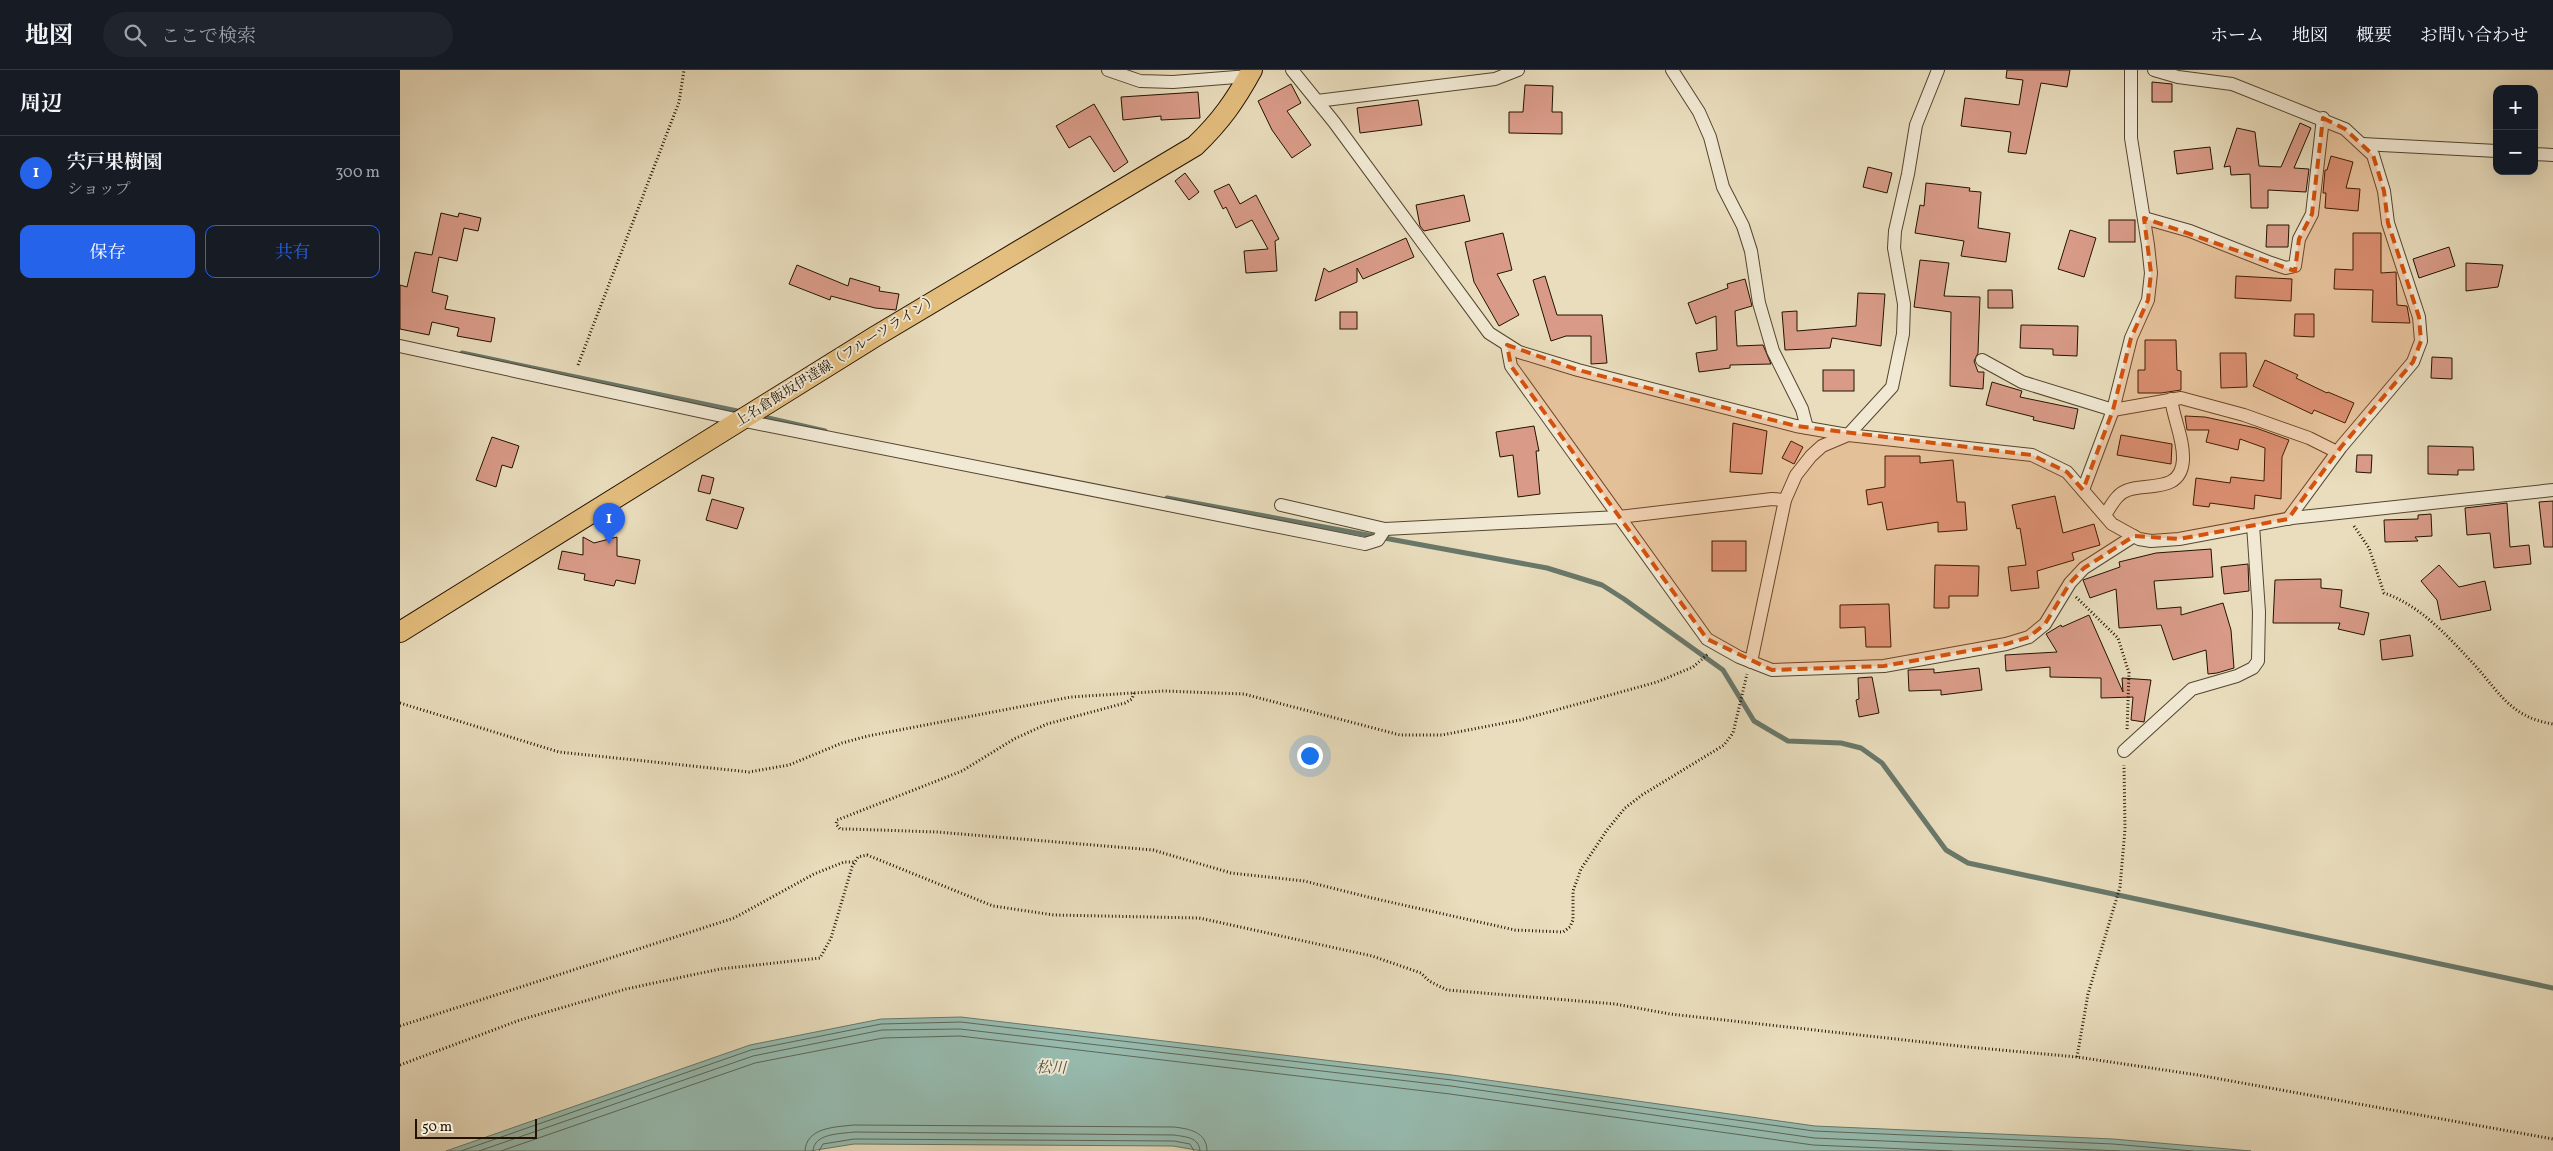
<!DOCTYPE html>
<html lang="ja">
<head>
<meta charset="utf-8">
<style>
	:root { --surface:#171b24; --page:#20242c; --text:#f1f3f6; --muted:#9ea1a6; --line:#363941; --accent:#2563eb }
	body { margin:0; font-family:Vollkorn,"Noto Serif JP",serif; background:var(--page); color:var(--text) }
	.controls { position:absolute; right:15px; top:15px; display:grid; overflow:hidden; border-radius:10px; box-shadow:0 5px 20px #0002 }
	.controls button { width:45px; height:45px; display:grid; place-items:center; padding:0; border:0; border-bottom:1px solid var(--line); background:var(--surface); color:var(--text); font:25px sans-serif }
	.scale { position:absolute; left:15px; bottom:12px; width:122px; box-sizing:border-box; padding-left:5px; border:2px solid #231200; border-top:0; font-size:14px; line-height:18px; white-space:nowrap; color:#231200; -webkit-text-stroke:4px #f1e9d4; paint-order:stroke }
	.you { position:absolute; left:909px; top:685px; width:18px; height:18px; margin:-12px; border:4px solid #fff; border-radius:50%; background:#1a73e8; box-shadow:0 0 0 8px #1a73e833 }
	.badge { display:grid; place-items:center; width:32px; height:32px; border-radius:50%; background:var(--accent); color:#fff; font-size:16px; font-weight:700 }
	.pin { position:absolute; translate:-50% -41px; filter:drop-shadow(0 1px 2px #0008) }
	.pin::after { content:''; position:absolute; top:26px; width:18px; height:15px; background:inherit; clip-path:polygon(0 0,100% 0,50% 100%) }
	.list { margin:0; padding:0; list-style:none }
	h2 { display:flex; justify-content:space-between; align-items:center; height:65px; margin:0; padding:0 20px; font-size:21px }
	h2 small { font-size:16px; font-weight:400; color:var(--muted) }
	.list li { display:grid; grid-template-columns:32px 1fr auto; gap:15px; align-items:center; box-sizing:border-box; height:75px; padding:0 20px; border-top:1px solid var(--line) }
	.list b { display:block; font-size:19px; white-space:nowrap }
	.list p { margin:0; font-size:16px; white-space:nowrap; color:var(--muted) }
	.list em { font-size:16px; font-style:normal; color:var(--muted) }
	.actions { display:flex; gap:10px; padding:15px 20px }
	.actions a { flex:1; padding:11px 0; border:1px solid var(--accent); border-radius:10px; text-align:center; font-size:18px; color:var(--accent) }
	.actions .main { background:var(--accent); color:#fff }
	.icon { flex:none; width:28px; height:28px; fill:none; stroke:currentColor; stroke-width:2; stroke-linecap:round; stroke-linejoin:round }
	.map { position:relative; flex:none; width:2153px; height:1081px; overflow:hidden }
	header { display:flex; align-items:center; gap:30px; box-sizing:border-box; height:70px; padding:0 25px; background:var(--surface); border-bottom:1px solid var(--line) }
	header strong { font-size:24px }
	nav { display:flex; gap:28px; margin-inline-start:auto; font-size:18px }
	.search { width:350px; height:45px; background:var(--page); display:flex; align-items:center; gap:12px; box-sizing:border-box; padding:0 18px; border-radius:28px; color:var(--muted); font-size:19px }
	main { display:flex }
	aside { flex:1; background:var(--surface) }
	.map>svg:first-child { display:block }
	.water { fill:#97bcb0; stroke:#69786a }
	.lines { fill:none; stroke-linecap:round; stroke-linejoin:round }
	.shore { stroke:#5d6758; stroke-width:1 }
	.stream { stroke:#69786a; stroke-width:5 }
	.building { fill:#d99b88; stroke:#231200 }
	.minor-casing { stroke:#54452f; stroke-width:14 }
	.primary-casing { stroke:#231200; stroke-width:22 }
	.path { stroke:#231200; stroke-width:3; stroke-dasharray:1 2.5; stroke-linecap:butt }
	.minor { stroke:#f1e9d4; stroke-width:12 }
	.primary { stroke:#e4be7e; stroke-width:20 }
	.marked { fill:#d4520b; fill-opacity:0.2; stroke:#d4520b; stroke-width:4; stroke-dasharray:10 6; stroke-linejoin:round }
	.labels { text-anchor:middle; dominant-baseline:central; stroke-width:4; stroke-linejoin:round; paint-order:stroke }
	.street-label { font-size:14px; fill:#231200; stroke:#f1e9d4 }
	.water-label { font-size:15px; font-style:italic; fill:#4c4e3e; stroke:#f1e9d4 }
</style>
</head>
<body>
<header>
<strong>地図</strong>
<div class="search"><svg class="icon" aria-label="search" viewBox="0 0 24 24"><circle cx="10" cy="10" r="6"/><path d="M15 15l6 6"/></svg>ここで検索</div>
<nav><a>ホーム</a><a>地図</a><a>概要</a><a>お問い合わせ</a></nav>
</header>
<main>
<aside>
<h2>周辺<small></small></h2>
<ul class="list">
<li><span class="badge">1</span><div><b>宍戸果樹園</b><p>ショップ</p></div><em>300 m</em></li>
</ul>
<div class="actions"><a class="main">保存</a><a>共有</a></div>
</aside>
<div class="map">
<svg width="2153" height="1081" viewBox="0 0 2153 1081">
	<rect width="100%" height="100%" fill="#e9ddbd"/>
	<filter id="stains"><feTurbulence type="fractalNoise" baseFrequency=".004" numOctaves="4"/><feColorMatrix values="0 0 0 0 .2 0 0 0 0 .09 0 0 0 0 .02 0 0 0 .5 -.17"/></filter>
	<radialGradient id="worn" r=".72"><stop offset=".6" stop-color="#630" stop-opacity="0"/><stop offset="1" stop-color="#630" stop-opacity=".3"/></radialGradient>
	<path class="water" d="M561 947 1052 1005 1415 1056 1713 1069 1851 1081H802L773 1076 454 1074 410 1081H46L350 975 481 949Z"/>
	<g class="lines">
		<g class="shore">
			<path d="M61 1081 351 980 481 954 561 952 1052 1010 1414 1061 1713 1074 1793 1081"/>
			<path d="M79 1081 353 986 482 960 560 959 1051 1016 1414 1068 1720 1081"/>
			<path d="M101 1081 355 993 483 968 560 966 1050 1024 1413 1075 1552 1081"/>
			<path d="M405 1081C406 1057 436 1057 454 1055L774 1057C790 1059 807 1062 807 1081"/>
			<path d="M413 1081C414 1063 440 1064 454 1062L774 1065C786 1067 799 1067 800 1081"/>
			<path d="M419 1081 423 1074 454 1069 774 1071 790 1074 794 1081"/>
		</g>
		<g class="stream">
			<path d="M62 283 342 342"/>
			<path d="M360 346 425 361"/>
			<path d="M767 428 1147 498 1202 515 1224 529 1323 600 1354 651 1388 671 1441 673 1461 678 1482 693 1546 780 1568 793 2153 918"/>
		</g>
	</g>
	<g class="building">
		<path d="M1607 0H1670L1667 17 1641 13 1626 84 1608 82 1611 62 1561 56 1565 28 1619 35 1623 10 1606 8Z"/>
		<path d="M1752 12 1772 14V32H1752Z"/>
		<path d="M891 14 901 33 887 41 911 75 892 88 872 60 858 31Z"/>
		<path d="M1125 15 1153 16 1152 42H1162V64L1109 63V42H1123Z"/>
		<path d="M798 22 800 48 761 50V46L723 50 721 27Z"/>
		<path d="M1018 30 1022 55 960 63 957 38Z"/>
		<path d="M694 34 728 92 714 102 690 66 669 78 656 56Z"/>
		<path d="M1900 53 1911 58 1894 98 1909 99 1906 122 1868 120V138H1851L1850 104 1831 105 1830 96 1824 97 1837 58 1855 62 1859 96 1881 97Z"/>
		<path d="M1810 77 1813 99 1777 104 1774 81Z"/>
		<path d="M1931 86 1953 92 1946 118 1960 119 1958 141 1925 138 1926 123H1923L1925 100H1927Z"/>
		<path d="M1468 97 1492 103 1487 123 1463 117Z"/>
		<path d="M785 103 799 122 789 130 775 111Z"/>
		<path d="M1526 113 1570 118 1569 121 1581 122 1578 158 1610 163 1606 192 1561 186 1564 171 1515 163 1520 135 1524 136Z"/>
		<path d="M829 114 840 134 856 125 879 169 875 171 877 201 846 203 844 181 868 179 852 150 836 158 826 137 823 139 814 121Z"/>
		<path d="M1064 125 1070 151 1024 161 1020 156 1016 135Z"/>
		<path d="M41 143 58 147 59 143 81 148 78 161 64 158 57 191 39 187 32 222 48 226 45 239 95 248 91 272 57 266 59 258 32 252 29 265 0 259V215L7 217 15 182 32 185Z"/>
		<rect x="1709" y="150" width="26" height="22"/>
		<path d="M1867 155H1889L1888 177H1866Z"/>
		<path d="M1670 160 1696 168 1684 207 1658 199Z"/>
		<path d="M1103 163 1112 200 1097 204 1119 245 1099 256 1074 212 1065 172Z"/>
		<path d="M1953 163H1981V203L1996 202 1997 235 2007 236 2010 253 1972 252 1973 220 1934 219 1935 199 1953 200Z"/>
		<path d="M1006 168 1014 187 963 209 957 198V212L915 231 924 198 929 202Z"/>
		<path d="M2049 177 2055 196 2019 208 2013 189Z"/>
		<path d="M1520 190 1549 193 1544 226 1580 227 1578 283 1574 291 1578 302H1584L1583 319 1550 316 1551 242 1514 237Z"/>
		<path d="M2066 193 2103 195 2098 217 2066 221Z"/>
		<path d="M397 195 448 216 450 208 480 217 479 221 499 224 496 240 475 238 431 226 430 230 389 214Z"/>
		<path d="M1145 206 1157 245H1202L1207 293 1191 294V266H1166L1151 271 1133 210Z"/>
		<path d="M1836 206 1892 209 1891 231 1835 228Z"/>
		<path d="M1345 209 1352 236 1335 241 1337 276 1363 275 1371 294 1330 295V298L1299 302 1296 283 1317 280 1316 246 1296 254 1288 233 1328 218 1327 214Z"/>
		<path d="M1588 220H1612L1613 238H1588Z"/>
		<path d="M1458 223 1485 224 1481 276 1432 268 1430 278 1385 280 1382 242 1397 241V261L1456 256Z"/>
		<rect x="940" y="242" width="17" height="17"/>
		<path d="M1895 244H1914V267L1894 266Z"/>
		<path d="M1621 255 1678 256 1677 286 1653 285V279L1620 278Z"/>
		<path d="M1745 270H1776L1777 300 1781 301V320L1761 323H1738V300H1745Z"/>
		<path d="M1820 283H1846L1847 317 1821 318Z"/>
		<path d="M2032 287 2052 288V309L2031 308Z"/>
		<path d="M1865 290 1898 305 1896 308 1927 323 1928 322 1954 333 1945 353 1914 340 1912 344 1853 316Z"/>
		<rect x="1423" y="300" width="31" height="21"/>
		<path d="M1592 312 1622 321 1620 327 1678 339 1674 359 1633 350 1634 347 1586 335Z"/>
		<path d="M1785 346 1805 347 1856 358 1889 370 1882 387 1881 429 1855 425 1854 439 1810 433 1809 437 1793 435 1796 408 1830 413 1831 407 1864 411 1865 378 1840 369 1838 380 1806 372 1809 360H1787Z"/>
		<path d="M1333 353 1367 361 1362 404 1330 402Z"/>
		<path d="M1134 356 1139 381H1136L1140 424 1118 427 1113 385 1100 387 1096 362Z"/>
		<path d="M1721 365 1772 374 1771 394 1717 385Z"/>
		<path d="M92 367 119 376 112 398 102 395 96 417 76 410Z"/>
		<path d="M1391 371 1403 377 1394 394 1382 388Z"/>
		<path d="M2028 376 2073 377 2074 400H2058V405L2028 404Z"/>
		<path d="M1957 385H1972L1971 403 1956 402Z"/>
		<path d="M1485 386H1520V393L1553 390 1557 432H1565L1567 460 1538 462V452L1487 460 1482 432 1468 435 1466 420 1485 417Z"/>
		<path d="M302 405 314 408 310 424 298 421Z"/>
		<path d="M1655 426 1663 463 1694 454 1700 475 1672 483 1674 490 1637 501 1639 518 1611 521 1608 497 1626 495 1620 458 1617 459 1612 435Z"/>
		<path d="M312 429 344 438 337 459 306 450Z"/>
		<path d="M2153 431V477H2144L2139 432Z"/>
		<path d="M2107 433 2110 477 2129 475 2131 494 2094 498 2090 463 2067 465 2065 438Z"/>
		<path d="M2031 444 2032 466 2015 467 2018 471 1985 472 1984 450 2018 449V445Z"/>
		<path d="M183 467 194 473 217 467V486L240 490 235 514 216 510 214 516 184 510 185 504 158 499 162 481 183 485Z"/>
		<rect x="1312" y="471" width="34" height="30"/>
		<path d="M1811 479 1813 507 1754 511 1757 539 1781 537V545L1823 533 1831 560 1834 598 1817 603 1808 604 1806 580 1773 590 1761 555 1719 558 1716 519 1690 528 1683 510 1720 497 1719 492 1756 483Z"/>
		<path d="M1848 494 1849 521 1824 524 1821 497Z"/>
		<path d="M1535 495 1579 496 1578 526H1549V538H1534Z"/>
		<path d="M2039 495 2059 517 2085 511 2091 540 2041 550 2037 530 2021 511Z"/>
		<path d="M1921 509V518L1942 520 1940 537 1969 543 1964 565 1938 559 1940 553H1873L1875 510Z"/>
		<path d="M1489 534 1491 577H1466L1465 557 1440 558V535Z"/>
		<path d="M1689 545 1723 622 1722 608 1751 610 1744 652 1731 650 1733 627 1701 628V608L1650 607V597L1606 601 1605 585 1657 582 1646 564 1661 555 1662 557Z"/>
		<path d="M2010 565 2013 586 1982 590 1980 570Z"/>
		<path d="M1579 598 1582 620 1541 625V620L1509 621 1508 600 1534 599V603Z"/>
		<path d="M1472 607 1479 643 1459 647 1456 630 1459 629 1458 608Z"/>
	</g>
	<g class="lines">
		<defs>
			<g id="minor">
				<path d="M708 0 740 11 773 12 849 6"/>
				<path d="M892 0 934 52 1089 263 1119 282 1178 300 1396 356 1448 365 1632 385 1667 402 1712 454 1739 469 1751 471 1779 469 1892 448 2153 420"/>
				<path d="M1272 0 1299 42 1310 67 1323 117 1343 156 1351 181 1359 233 1373 281 1402 339 1407 358"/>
				<path d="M1754 0 1778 7 1832 14 1945 59 1973 85 1984 121 1988 153 2019 247 2021 271 2013 292 1941 377 1888 449"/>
				<path d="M917 31 1095 9 1118 0"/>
				<path d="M1962 74 2097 81"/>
				<path d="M2134 84 2153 85"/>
				<path d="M1744 148 1790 161 1871 193 1886 198 1895 196 1899 169 1912 144 1923 48"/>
				<path d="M1107 275 1111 296 1307 569 1339 587 1372 600 1484 596 1606 574 1629 567 1645 554 1670 513 1684 498 1734 466"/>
				<path d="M0 276 340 350 965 474 978 470 985 459"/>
				<path d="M1582 290 1622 312 1713 340 1781 328 1844 345 1909 368 1937 382"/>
				<path d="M1683 420 1713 340 1731 268 1748 230 1751 203 1748 175 1731 68V0"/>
				<path d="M881 435 985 459 1219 447 1372 429 1385 430"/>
				<path d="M1705 445C1711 436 1717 423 1728 420 1748 413 1781 423 1783 390 1784 370 1774 350 1771 329"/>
				<path d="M1351 592 1385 430 1396 405 1411 386 1422 376 1448 365 1492 317 1503 264 1504 234 1494 178 1495 161 1508 104 1516 55 1538 0"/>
				<path d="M1724 681 1792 619 1837 606 1853 598 1858 591 1859 542 1853 455"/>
			</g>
			<path id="primary" d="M0 562 476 266 795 76C821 51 835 31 852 0"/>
		</defs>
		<use href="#minor" class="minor-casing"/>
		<use href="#primary" class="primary-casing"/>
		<g class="path">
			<path d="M178 295 279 32 284 0"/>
			<path d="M1954 456 1969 478 1984 523C2017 534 2044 562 2068 588 2097 617 2107 647 2153 654"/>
			<path d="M1676 527 1718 568 1729 603 1727 661"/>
			<path d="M734 623 732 629 725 633 647 654 614 669 562 701 450 745 437 750 436 754 440 759H449L537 762 753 780 831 803 904 811 972 828 1115 860 1163 862 1170 857 1173 850V821L1181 799 1207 760 1225 738 1242 725 1324 675 1333 663 1347 604"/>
			<path d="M0 633 159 682 349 702 389 695 442 673 468 666 619 637 671 627 764 621 844 624 1000 665H1042L1120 650 1257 612 1293 597 1308 584"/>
			<path d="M0 956 334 848 414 804 444 792H454"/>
			<path d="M1677 987 1688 924 1720 817 1725 759 1724 695"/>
			<path d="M0 995 120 950 226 919 320 899 420 888 431 868 452 797 458 787 467 785 593 836 654 845 799 848 972 886 1021 903 1029 911 1047 920 1215 934 1270 944 1568 977 1677 987 1798 1005 2153 1069"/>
		</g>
		<use href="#minor" class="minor"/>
		<use href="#primary" class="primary"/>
	</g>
	<path class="marked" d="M1923 48 1945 59 1973 85 1984 121 1988 153 2019 247 2021 271 2013 292 1941 377 1888 449 1779 469 1734 466 1684 498 1670 513 1645 554 1629 567 1606 574 1484 596 1372 600 1307 569 1111 296 1107 275 1178 300 1396 356 1632 385 1667 402 1683 420 1713 340 1731 268 1748 230 1751 203 1744 148 1895 201 1899 169 1912 144Z"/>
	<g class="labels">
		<g class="street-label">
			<text transform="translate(437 291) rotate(-32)">上名倉飯坂伊達線（フルーツライン）</text>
		</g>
		<g class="water-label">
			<text transform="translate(651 999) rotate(1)">松川</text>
		</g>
	</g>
	<rect width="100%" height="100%" filter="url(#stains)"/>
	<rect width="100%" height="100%" fill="url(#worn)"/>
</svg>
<div class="controls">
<button>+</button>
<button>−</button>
</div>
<div class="scale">50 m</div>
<div class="you"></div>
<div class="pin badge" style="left:209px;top:474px">1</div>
</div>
</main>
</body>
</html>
